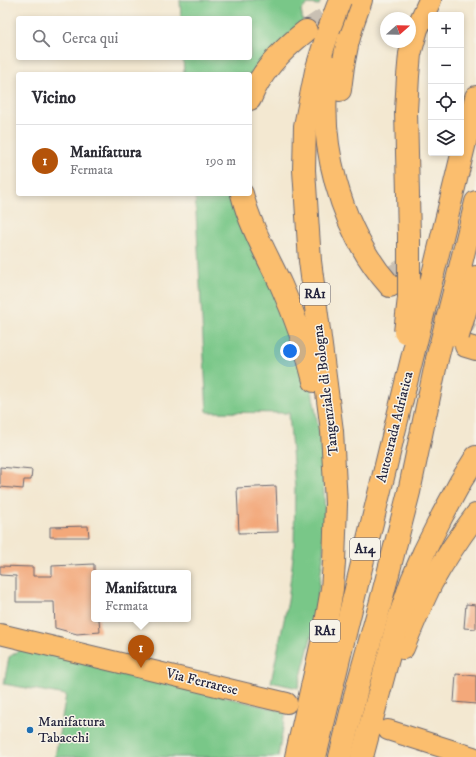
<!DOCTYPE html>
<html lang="it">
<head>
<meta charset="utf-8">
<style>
	:root { --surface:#fff; --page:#f7f7f7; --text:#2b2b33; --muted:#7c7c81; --line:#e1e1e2; --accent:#b45309 }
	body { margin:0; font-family:"IM FELL DW Pica",serif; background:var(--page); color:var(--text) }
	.controls { position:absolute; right:12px; top:12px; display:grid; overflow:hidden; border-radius:4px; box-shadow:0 2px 6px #0003 }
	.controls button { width:36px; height:36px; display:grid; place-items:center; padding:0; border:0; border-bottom:1px solid var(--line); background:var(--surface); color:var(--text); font:20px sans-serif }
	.compass { position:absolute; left:380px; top:12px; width:36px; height:36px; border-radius:50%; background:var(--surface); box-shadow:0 2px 6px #0003; rotate:70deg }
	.you { position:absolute; left:290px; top:351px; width:14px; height:14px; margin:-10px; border:3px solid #fff; border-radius:50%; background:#1a73e8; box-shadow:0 0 0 6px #1a73e833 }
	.badge { display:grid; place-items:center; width:26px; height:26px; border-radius:50%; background:var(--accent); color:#fff; font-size:13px; font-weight:700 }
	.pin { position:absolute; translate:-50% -33px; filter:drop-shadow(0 1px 2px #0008) }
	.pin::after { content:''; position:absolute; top:21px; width:14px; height:12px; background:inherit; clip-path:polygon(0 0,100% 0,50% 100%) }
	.popup { position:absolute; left:91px; top:570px; width:100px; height:52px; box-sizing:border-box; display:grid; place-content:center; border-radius:4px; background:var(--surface); filter:drop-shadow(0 1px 3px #0005); font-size:13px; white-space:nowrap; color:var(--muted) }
	.popup b { font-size:15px; color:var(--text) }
	.popup::after { content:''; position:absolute; left:50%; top:100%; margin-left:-8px; border:8px solid transparent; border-top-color:var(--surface) }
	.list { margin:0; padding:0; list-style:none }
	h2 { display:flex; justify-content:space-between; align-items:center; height:52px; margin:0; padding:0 16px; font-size:17px }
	h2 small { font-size:13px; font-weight:400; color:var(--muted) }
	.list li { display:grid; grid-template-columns:26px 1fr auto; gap:12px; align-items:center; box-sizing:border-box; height:72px; padding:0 16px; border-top:1px solid var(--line) }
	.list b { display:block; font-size:15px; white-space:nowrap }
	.list p { margin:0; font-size:13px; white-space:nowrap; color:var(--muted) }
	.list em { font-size:13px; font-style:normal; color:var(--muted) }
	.icon { flex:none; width:22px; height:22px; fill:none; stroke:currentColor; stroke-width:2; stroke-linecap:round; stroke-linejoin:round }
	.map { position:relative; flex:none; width:476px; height:757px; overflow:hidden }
	.search { position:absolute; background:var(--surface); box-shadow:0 2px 6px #0003; left:16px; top:16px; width:236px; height:44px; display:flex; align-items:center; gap:10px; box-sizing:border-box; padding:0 14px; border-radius:4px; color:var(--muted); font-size:15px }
	.panel { position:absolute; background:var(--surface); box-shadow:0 2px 6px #0003; left:16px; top:72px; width:236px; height:124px; border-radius:4px }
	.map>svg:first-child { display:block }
	.green { fill:#79c788; stroke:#4e7462 }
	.building { fill:#f3a87a }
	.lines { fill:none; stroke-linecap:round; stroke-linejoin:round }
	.highway-tunnel { stroke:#c9c0b3; stroke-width:22; stroke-dasharray:22 11; stroke-linecap:butt }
	.major-casing { stroke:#6b6770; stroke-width:22 }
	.highway-casing { stroke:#6b6770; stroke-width:24 }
	.major { stroke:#fbbe6e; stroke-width:20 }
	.highway { stroke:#fbbe6e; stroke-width:22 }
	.highway-bridge-casing { stroke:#6b6770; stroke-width:24; stroke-linecap:butt }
	.highway-bridge { stroke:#fbbe6e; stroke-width:22 }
	.poi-dot { fill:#1f6fb2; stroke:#f7f3e8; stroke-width:1.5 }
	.labels { text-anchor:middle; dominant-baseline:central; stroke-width:3; stroke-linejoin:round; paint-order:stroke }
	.shield { fill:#f7f3e8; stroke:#62616f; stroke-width:1 }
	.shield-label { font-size:13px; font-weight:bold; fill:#22223b }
	.street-label { font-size:14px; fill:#22223b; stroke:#f7f3e8 }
	.poi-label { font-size:14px; fill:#22223b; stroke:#f7f3e8; text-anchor:start }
</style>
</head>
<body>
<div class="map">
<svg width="476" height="757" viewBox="0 0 476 757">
	<rect width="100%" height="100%" fill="#f7f3e8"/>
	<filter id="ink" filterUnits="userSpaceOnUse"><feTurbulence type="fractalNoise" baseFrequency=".025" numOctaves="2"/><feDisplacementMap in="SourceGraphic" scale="8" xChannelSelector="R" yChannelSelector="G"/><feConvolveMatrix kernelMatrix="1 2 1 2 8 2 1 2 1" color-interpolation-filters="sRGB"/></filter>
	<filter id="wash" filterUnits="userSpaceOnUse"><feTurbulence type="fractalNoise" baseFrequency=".012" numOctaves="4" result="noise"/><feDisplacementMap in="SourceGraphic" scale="16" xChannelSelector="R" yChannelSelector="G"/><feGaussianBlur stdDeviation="0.9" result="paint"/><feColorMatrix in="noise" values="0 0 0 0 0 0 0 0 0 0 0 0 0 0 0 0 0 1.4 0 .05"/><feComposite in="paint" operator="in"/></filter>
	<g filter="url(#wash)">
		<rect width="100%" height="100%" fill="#f3e8d1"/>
		<g class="green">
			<path d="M180 0H321L319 5 308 4 301 10 303 22 250 81V74H184L183 58H250V18H181Z"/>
			<path d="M195 194H237L311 384 322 450 325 517 323 558 313 630 298 688 271 682 288 601 294 548 295 488 289 413 207 412Z"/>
			<path d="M25 647 286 712 278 757H55L66 695 4 684 9 657Z"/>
		</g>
		<g id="blocks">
			<g class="building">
				<path d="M0 467 32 470 31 480H24L23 489 0 487Z"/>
				<path d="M276 486 278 532 239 533 237 488Z"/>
				<path d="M88 526 89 537H50V527Z"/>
				<path d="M94 564V619H99L100 632 77 634 55 628 54 602H16V576L0 575V566L33 567V576H52V566Z"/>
				<path d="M466 604 476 605V629L464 628Z"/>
				<path d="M456 674 476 676V704L454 702Z"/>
			</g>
		</g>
	</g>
	<g filter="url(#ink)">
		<use href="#blocks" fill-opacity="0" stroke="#6b6770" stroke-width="1"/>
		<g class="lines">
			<g class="highway-tunnel">
				<path d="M306 31 344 6"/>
				<path d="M390 265C394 271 399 277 404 282 423 303 447 319 471 334"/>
			</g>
			<defs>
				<g id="major">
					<path d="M0 634 287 703"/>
					<path d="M388 730 473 757"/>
				</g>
				<g id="highway">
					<path d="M329 66C316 139 340 230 390 286"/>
					<path d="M340 90C343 58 349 30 361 0"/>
					<path d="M250 99C261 71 283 49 306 31"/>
					<path d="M242 194C250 226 267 255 281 285 295 316 306 347 314 381"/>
					<path d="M409 236 406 111 408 76 410 54 417 29 430 0"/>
					<path d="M433 274 476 97"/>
					<path d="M454 292 476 202"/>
					<path d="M468 302 476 277"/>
					<path d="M466 346 476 349"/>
					<path d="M403 648C412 626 421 604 432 582 445 559 460 536 476 515"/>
					<path d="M296 757 324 634 332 589 334 562 336 504 332 431 310 261 304 170 305 126 316 71 329 29"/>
					<path d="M315 757 416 342"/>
					<path d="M340 757 358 684 380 605 409 492 437 359"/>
					<path d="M362 757 398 621 412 580 424 552 442 516 461 481 476 457"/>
				</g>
			</defs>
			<use href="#major" class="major-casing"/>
			<use href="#highway" class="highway-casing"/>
			<use href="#major" class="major"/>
			<use href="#highway" class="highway"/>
			<defs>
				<g id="highway-bridge">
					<path d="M329 29 340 0"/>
					<path d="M405 332 409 298V236"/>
					<path d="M458 336 468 302"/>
					<path d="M416 342 433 274"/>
					<path d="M437 359 454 292"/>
				</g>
			</defs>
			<use href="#highway-bridge" class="highway-bridge-casing"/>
			<use href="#highway-bridge" class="highway-bridge"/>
		</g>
	</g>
	<circle class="poi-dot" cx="30" cy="730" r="4"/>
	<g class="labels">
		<g class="shield">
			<rect x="300" y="283" width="30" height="22" rx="3"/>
			<rect x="350" y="538" width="30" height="22" rx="3"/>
			<rect x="310" y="620" width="30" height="22" rx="3"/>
		</g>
		<g class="shield-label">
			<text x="315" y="294">RA1</text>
			<text x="365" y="549">A14</text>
			<text x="325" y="631">RA1</text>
		</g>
		<g class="street-label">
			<text transform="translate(326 390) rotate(-97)">Tangenziale di Bologna</text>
			<text transform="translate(395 427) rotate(-76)">Autostrada Adriatica</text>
			<text transform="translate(202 682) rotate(14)">Via Ferrarese</text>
		</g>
		<g class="poi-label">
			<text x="38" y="722">Manifattura<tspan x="38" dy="16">Tabacchi</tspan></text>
		</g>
	</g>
</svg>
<div class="controls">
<button>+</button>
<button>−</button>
<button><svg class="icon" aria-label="locate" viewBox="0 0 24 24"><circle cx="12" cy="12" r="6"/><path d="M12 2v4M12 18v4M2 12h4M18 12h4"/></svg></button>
<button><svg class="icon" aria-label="layers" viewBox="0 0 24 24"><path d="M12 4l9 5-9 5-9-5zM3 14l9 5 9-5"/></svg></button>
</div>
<svg class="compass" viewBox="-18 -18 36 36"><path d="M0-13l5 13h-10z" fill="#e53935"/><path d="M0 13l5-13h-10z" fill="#7c7c81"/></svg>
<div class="you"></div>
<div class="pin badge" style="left:141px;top:668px">1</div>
<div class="popup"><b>Manifattura</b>Fermata</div>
<div class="search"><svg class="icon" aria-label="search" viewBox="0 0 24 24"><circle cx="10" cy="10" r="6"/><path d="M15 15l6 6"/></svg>Cerca qui</div>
<section class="panel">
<h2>Vicino<small></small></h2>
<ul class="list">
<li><span class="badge">1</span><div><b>Manifattura</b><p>Fermata</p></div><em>190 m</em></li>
</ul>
</section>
</div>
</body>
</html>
